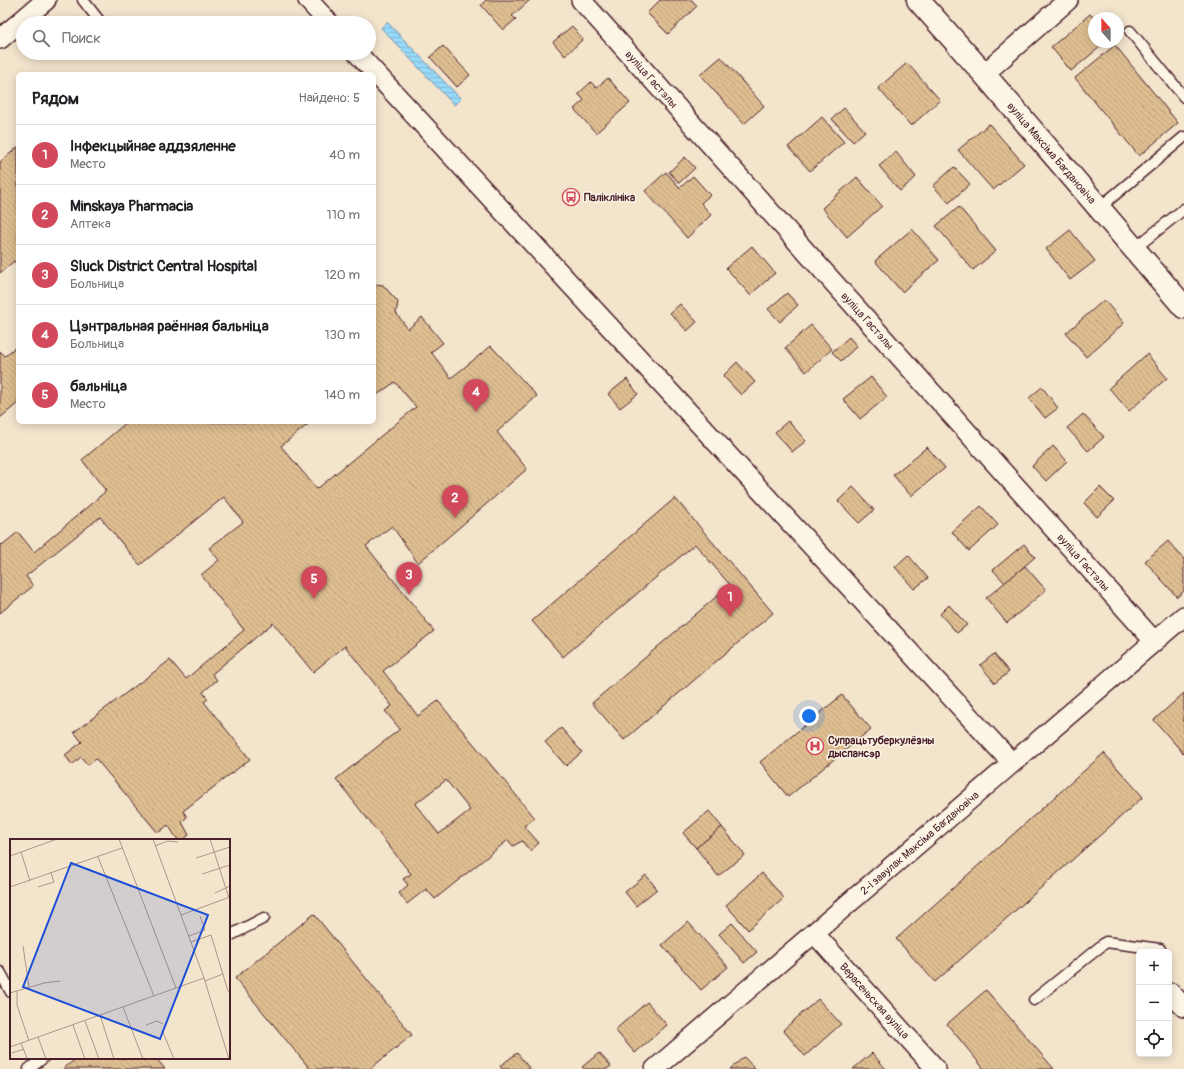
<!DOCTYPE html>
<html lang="ru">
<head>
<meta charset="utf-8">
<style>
	:root { --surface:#fff; --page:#f6f6f6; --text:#202124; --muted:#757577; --line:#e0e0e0; --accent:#d1495b }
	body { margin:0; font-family:Pangolin,sans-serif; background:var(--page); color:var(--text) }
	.controls { position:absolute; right:12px; bottom:12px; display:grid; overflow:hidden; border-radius:6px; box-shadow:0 2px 10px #0003 }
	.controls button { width:36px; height:36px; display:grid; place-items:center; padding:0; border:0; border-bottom:1px solid var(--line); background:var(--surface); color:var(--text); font:20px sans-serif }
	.compass { position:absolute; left:1088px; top:12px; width:36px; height:36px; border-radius:50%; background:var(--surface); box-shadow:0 2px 10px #0003; rotate:339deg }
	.you { position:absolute; left:809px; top:716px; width:14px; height:14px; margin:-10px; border:3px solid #fff; border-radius:50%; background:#1a73e8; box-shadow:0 0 0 6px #1a73e833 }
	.badge { display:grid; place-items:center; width:26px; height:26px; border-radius:50%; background:var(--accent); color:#fff; font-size:13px; font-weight:700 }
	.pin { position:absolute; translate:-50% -33px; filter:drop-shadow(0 1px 2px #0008) }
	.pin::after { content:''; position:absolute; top:21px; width:14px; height:12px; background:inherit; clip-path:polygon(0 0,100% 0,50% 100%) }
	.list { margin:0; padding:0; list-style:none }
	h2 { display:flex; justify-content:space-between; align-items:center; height:52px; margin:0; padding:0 16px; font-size:17px }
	h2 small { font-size:13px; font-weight:400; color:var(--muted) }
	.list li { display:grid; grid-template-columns:26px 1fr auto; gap:12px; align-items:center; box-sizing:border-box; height:60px; padding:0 16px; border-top:1px solid var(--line) }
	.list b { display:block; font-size:15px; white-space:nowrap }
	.list p { margin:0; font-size:13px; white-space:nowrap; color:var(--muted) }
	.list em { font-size:13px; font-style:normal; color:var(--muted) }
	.icon { flex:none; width:22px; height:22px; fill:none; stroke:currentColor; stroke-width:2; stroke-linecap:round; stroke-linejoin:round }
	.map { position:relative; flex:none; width:1184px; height:1069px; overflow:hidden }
	.search { position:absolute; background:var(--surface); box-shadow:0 2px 10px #0003; left:16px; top:16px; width:360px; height:44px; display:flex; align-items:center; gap:10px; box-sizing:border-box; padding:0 14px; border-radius:22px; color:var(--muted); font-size:15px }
	.panel { position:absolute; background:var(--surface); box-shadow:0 2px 10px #0003; left:16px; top:72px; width:360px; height:352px; border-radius:6px }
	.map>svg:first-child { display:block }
	.water { fill:url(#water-rules); stroke:#788fa7 }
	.building { fill:url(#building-back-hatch); stroke:#4a1f2b; fill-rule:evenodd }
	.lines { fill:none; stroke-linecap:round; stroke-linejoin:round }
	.service-casing { stroke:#4a1f2b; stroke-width:13 }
	.minor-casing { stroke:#4a1f2b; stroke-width:22 }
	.secondary-casing { stroke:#4a1f2b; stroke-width:25 }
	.service { stroke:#fcf5e5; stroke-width:10 }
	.minor { stroke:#fcf5e5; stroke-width:19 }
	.secondary { stroke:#fcf5e5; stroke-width:22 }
	.labels { text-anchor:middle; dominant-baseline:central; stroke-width:3; stroke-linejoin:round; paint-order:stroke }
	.street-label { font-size:11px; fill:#4a1f2b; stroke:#fcf5e5 }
	.poi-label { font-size:11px; font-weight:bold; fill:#4a1f2b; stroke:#fcf5e5; text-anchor:start }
	.inset-road { fill:none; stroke:#af958c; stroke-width:1 }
	.view { fill:#1d4ed8; fill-opacity:0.15; stroke:#1d4ed8; stroke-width:2 }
	.inset-edge { fill:none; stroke:#4a1f2b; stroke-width:2 }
</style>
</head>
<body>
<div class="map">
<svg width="1184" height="1069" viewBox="0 0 1184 1069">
	<defs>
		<pattern id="water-rules" width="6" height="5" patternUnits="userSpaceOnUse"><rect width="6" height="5" fill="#97d9f9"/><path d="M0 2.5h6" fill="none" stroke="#84bad6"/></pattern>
		<pattern id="building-back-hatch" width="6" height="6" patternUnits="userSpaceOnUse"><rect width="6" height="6" fill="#debe91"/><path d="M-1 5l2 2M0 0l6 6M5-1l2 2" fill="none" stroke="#c0a37d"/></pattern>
	</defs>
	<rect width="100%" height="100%" fill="#f3e4cc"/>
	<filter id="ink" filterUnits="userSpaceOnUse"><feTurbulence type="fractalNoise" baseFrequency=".025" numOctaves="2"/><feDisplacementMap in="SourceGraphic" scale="8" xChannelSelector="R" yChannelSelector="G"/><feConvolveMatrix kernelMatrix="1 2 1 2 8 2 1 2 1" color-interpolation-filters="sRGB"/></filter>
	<g filter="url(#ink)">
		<path class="water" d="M387 22 461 99 454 105 381 28Z"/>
		<g class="building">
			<path d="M486 0H530L512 16 516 19 503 30 481 5Z"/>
			<path d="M660 0H692L697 6 668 34 647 13Z"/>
			<path d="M1090 14 1094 18V42H1106L1071 71 1051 47Z"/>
			<path d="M572 26 583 39 565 56 553 42Z"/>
			<path d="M1115 45 1178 123 1139 156 1075 78Z"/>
			<path d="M443 46 470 75 457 87 430 57Z"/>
			<path d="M721 57 764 106 744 124 700 75Z"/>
			<path d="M907 63 940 100 911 126 878 88Z"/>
			<path d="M608 78 630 103 596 133 574 109 584 100 578 94 591 82 596 88Z"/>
			<path d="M844 108 865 131 853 142 832 119Z"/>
			<path d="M822 117 844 142 810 171 788 147Z"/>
			<path d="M989 124 1024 164 993 190 958 150Z"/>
			<path d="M18 147V266L14 261 0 273V162Z"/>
			<path d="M896 152 916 177 900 191 879 166Z"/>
			<path d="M685 157 695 168 679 183 669 172Z"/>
			<path d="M954 167 970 184 949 203 933 186Z"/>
			<path d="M666 172 680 188 693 176 710 195 701 203 711 215 687 238 645 191Z"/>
			<path d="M857 177 882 206 847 237 822 208Z"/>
			<path d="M959 207 996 251 973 270 936 226Z"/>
			<path d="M912 229 939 260 902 292 875 261Z"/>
			<path d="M1070 230 1095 261 1070 280 1046 249Z"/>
			<path d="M752 246 775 273 750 295 726 268Z"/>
			<path d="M374 284 383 285 398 302 396 313 408 329 422 317 443 343 431 352 451 378 491 346 537 396 497 432 527 469 418 563 392 526 366 546 434 631 383 671 418 716 438 701 535 818 524 826 539 843 530 851 522 841 513 846 508 840 435 899 426 889 407 904 399 893 408 885 403 879 411 874 336 779 400 729 385 711 392 706 345 646 313 672 273 623 212 674 217 680 203 692 208 699 204 702 250 759 183 811 187 817 182 822 189 835 183 840H178L168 825 158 833 96 759 88 765 81 757 72 765 65 755 82 742 74 732 170 660 186 679 244 630 201 575 219 560 209 548 243 522 224 497 140 565 100 517 26 576 33 586 0 613V543L2 545 18 532 34 552 106 491 82 460 127 422H311L281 446 317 489 416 407 395 382 374 397ZM446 780 470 810 439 834 415 804Z"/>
			<path d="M787 293 798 305 780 322 768 309Z"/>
			<path d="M1104 300 1124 323 1086 357 1066 333Z"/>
			<path d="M680 304 697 322 687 331 670 313Z"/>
			<path d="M811 325 832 349 806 372 785 348Z"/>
			<path d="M849 337 857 346 841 361 832 352Z"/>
			<path d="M18 345V403L0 418V351L5 356Z"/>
			<path d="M1147 354 1167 378 1129 411 1109 388Z"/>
			<path d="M737 362 755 382 741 395 723 376Z"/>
			<path d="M871 377 887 397 860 419 843 399Z"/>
			<path d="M627 379 638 394 620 408 608 394Z"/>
			<path d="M1042 387 1058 408 1045 418 1029 398Z"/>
			<path d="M1083 414 1104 437 1088 451 1067 428Z"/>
			<path d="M788 421 806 441 792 452 775 432Z"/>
			<path d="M1053 446 1067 461 1046 481 1032 466Z"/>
			<path d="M927 447 945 468 911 496 893 475Z"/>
			<path d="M853 487 874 510 859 523 838 501Z"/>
			<path d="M1100 487 1114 501 1097 517 1084 503Z"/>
			<path d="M675 498 773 613 624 740 592 703 730 585 695 544 563 657 532 621Z"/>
			<path d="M981 506 998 525 969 551 952 532Z"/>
			<path d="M1168 541 1184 559V591L1177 597 1145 561Z"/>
			<path d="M1024 544 1035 557 1005 583 993 570Z"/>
			<path d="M908 555 928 578 914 589 895 567Z"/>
			<path d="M1025 566 1046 590 1007 623 986 598Z"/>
			<path d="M949 605 967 625 957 633 940 614Z"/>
			<path d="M994 654 1009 672 995 683 980 665Z"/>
			<path d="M1184 693V752L1183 753 1154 720Z"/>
			<path d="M842 695 871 729 788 797 760 762Z"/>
			<path d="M561 728 582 752 566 766 545 742Z"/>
			<path d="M1104 753 1143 797 935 982 896 939Z"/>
			<path d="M709 811 722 827 696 848 683 833Z"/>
			<path d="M722 827 745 855 718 876 696 848Z"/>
			<path d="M762 873 784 898 748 930 726 905Z"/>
			<path d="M646 875 657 889 636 906 625 892Z"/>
			<path d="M314 914 412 1035 370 1069H310L235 978Z"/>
			<path d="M688 922 728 967 701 990 662 945Z"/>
			<path d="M732 923 757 952 744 963 719 934Z"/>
			<path d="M986 990 1054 1069H984L947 1024Z"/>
			<path d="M818 999 841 1024 805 1056 783 1030Z"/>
			<path d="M647 1002 667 1025 635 1053 615 1030Z"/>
			<path d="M517 1053 530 1069H502L500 1066Z"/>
			<path d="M599 1053 611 1066 607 1069H584L582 1067Z"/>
			<path d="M872 1053 886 1069H853Z"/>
			<path d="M744 1057 755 1069H730Z"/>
			<path d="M77 1058H156L165 1069H63Z"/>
		</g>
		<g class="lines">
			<defs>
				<g id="service">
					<path d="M83 0 101 23"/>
					<path d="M1130 31 1184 97"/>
					<path d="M1099 208 1184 137"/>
					<path d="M1134 249 1184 209"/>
					<path d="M229 936 264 918"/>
					<path d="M0 972 11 992"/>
					<path d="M1034 1000 1106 942 1160 949"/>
					<path d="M29 1069 43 1058"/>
				</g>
				<g id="minor">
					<path d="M308 0 329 23"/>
					<path id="s1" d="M581 0 1154 641"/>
					<path d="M0 39 46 0"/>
					<path d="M357 53 1012 763"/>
					<path d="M984 74 1068 0"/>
					<path id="s2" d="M814 933 936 1069"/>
					<path d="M1171 993 1184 1007"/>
					<path id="s3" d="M655 1069 1184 616"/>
				</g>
				<g id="secondary">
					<path id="s4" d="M918 0 984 74 1184 307"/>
				</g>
			</defs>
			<use href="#service" class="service-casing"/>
			<use href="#minor" class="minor-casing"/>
			<use href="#secondary" class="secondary-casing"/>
			<use href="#service" class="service"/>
			<use href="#minor" class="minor"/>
			<use href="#secondary" class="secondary"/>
		</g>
	</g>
	<defs>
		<symbol id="bus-ring" viewBox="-11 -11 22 22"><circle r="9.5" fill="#fcf5e5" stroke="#d1495b" stroke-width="1.5"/><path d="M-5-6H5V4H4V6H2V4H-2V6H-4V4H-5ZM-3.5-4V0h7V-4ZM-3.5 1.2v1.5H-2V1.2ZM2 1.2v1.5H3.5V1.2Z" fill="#d1495b"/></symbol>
		<symbol id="hospital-ring" viewBox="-11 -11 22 22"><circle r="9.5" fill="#fcf5e5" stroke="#d1495b" stroke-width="1.5"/><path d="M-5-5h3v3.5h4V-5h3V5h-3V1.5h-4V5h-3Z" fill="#d1495b"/></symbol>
	</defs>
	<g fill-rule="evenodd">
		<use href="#bus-ring" x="561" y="187" width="20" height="20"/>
		<use href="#hospital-ring" x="805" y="736" width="20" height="20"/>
	</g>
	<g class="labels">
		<g class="street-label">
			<text stroke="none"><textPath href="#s1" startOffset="106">вуліца Гастэлы</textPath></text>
			<text stroke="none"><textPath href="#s4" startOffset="203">вуліца Максіма Багдановіча</textPath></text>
			<text stroke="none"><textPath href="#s1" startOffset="430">вуліца Гастэлы</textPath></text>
			<text stroke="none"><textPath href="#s1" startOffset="754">вуліца Гастэлы</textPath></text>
			<text stroke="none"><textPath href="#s3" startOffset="348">2-і завулак Максіма Багдановіча</textPath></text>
			<text stroke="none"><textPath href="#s2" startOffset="91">Верасеньская вуліца</textPath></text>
		</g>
		<g class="poi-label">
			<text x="584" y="197">Паліклініка</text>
			<text x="828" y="740">Супрацьтуберкулёзны<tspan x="828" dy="13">дыспансэр</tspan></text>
		</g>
	</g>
	<g transform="translate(10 839)">
		<rect width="220" height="220" fill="#f3e4cc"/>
		<path class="inset-road" d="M109 0 166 149M143 0 194 139 219 220M200 0 219 59M145 7 158 2 168 3M11 13 20 42M0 17 47 0M88 18 144 157M186 19 220 8M192 35 220 26M0 48 112 9M28 48 44 43 41 34M205 54 220 47M171 76 220 58M179 97 195 91 190 77M181 103 201 96 218 152H220M13 107 19 148M195 142 213 135M7 152V166L19 202M0 154 34 144 50 142M113 168 133 220M90 176 104 220M75 182 89 220M63 186 75 220M136 186 147 182 153 185M152 191 164 220M28 198 36 220M11 204 17 219M0 208 194 139M2 214 14 210"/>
		<path class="view" d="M61 24 198 76 150 200 13 148Z"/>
		<rect width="220" height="220" class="inset-edge"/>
	</g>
</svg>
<div class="controls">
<button>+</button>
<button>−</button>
<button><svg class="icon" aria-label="locate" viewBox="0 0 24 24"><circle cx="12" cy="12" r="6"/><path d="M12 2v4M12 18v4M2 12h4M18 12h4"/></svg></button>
</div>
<svg class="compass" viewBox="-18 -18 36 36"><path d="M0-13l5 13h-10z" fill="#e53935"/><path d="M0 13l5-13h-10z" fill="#757577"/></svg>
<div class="you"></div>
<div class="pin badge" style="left:730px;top:617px">1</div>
<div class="pin badge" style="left:455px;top:518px">2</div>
<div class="pin badge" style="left:409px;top:595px">3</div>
<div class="pin badge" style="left:476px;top:412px">4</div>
<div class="pin badge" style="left:314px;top:599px">5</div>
<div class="search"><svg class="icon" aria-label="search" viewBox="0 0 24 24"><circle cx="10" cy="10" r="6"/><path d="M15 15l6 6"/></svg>Поиск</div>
<section class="panel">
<h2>Рядом<small>Найдено: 5</small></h2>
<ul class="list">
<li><span class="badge">1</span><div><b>Інфекцыйнае аддзяленне</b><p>Место</p></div><em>40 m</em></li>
<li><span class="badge">2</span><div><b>Minskaya Pharmacia</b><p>Аптека</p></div><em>110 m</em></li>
<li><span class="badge">3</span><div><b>Sluck District Central Hospital</b><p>Больница</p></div><em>120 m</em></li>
<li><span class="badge">4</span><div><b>Цэнтральная раённая бальніца</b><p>Больница</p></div><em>130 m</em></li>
<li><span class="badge">5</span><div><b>бальніца</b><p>Место</p></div><em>140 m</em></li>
</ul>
</section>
</div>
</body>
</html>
